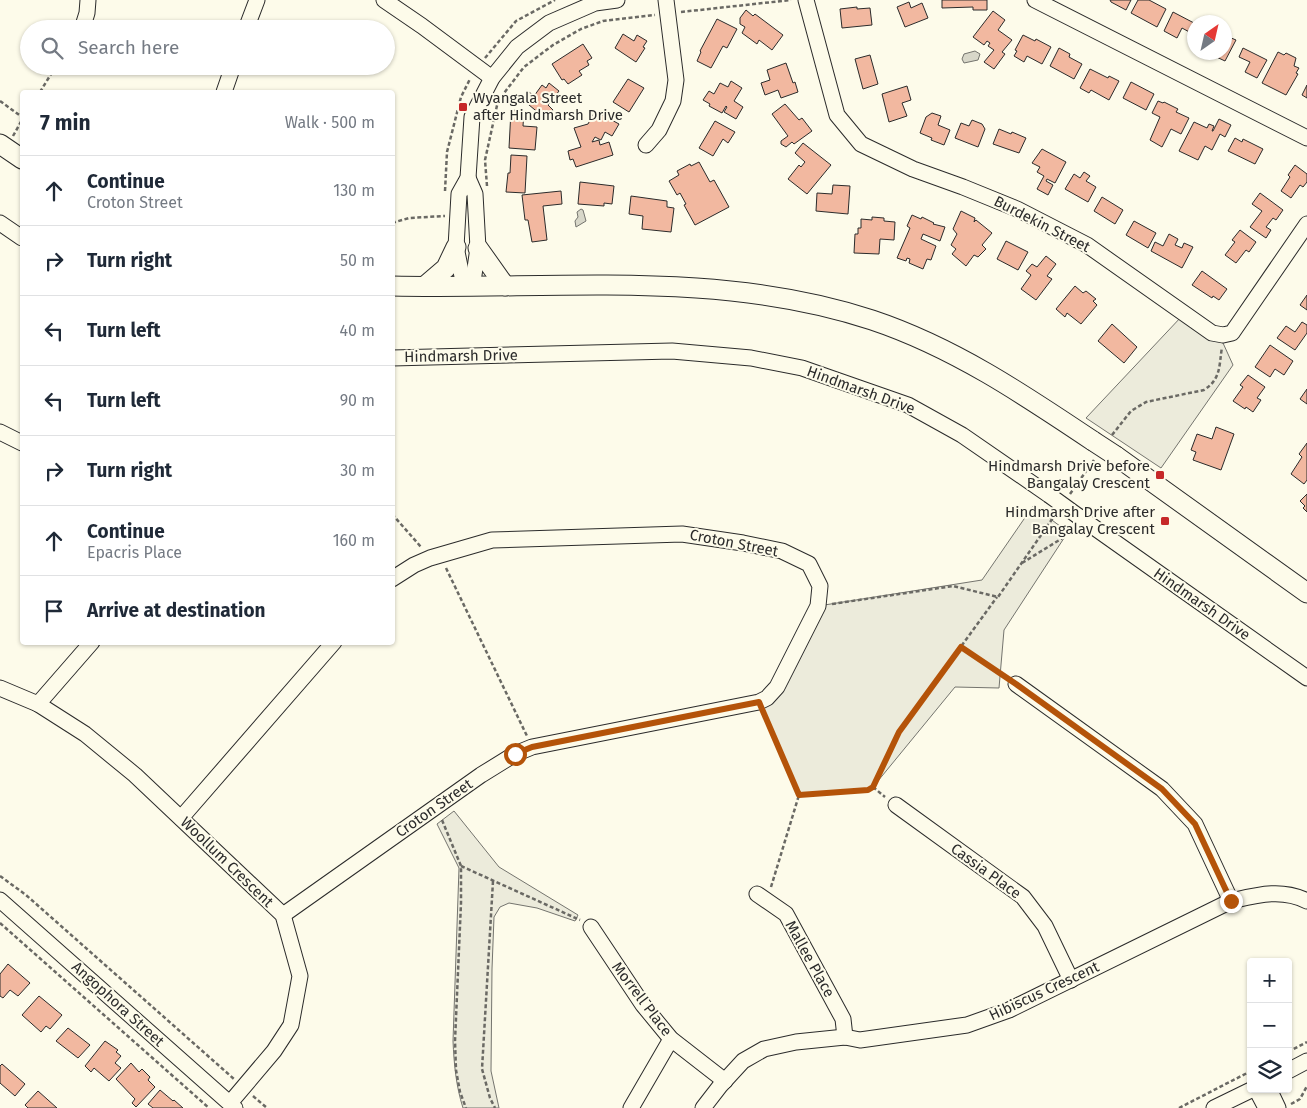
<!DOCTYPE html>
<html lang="en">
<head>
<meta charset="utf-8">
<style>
	:root { --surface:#fff; --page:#f2f2f3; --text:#1f2937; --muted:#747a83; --line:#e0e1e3 }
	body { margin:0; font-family:"Fira Sans",sans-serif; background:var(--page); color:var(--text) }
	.controls { position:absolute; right:15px; bottom:15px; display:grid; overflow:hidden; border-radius:5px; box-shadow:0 1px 4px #0004 }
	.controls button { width:45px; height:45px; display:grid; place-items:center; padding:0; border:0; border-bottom:1px solid var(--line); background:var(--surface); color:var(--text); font:25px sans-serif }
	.compass { position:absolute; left:1187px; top:15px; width:45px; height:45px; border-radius:50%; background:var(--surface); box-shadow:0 1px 4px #0004; rotate:34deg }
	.stop { position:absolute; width:15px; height:15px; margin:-11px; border:4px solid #b45309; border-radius:50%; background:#fff }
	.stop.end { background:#b45309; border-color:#fff; box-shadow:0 1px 5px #0008 }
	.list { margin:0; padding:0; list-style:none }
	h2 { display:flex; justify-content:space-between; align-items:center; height:65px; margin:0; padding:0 20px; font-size:21px }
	h2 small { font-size:16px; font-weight:400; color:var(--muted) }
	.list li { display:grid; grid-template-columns:32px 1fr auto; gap:15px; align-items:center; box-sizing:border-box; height:70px; padding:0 20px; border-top:1px solid var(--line) }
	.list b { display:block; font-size:19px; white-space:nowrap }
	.list p { margin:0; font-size:16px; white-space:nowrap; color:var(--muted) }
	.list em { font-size:16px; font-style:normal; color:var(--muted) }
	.icon { flex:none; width:28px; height:28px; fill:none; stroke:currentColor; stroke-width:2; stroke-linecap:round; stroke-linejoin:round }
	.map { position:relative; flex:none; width:1307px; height:1108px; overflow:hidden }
	.search { position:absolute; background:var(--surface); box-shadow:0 1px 4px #0004; left:20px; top:20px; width:375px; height:55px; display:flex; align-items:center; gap:12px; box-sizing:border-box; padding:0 18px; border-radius:28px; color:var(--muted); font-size:19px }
	.panel { position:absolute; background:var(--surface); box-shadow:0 1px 4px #0004; left:20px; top:90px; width:375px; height:555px; border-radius:5px }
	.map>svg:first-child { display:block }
	.green { fill:#ecebdb; stroke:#74746e }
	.water { fill:#d8d7c9; stroke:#74746e }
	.building { fill:#f2b8a0; stroke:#2b2b2b }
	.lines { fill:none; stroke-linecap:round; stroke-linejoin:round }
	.minor-casing { stroke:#2b2b2b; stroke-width:17 }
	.major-casing { stroke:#2b2b2b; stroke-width:21 }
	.path { stroke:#6a6964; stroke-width:2.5; stroke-dasharray:4 2.5; stroke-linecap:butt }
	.minor { stroke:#fdfbea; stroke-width:15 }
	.major { stroke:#fdfbea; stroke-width:19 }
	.minor-bridge-casing { stroke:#2b2b2b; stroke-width:17; stroke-linecap:butt }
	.major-bridge-casing { stroke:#2b2b2b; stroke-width:21; stroke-linecap:butt }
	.minor-bridge { stroke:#fdfbea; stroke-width:15 }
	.major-bridge { stroke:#fdfbea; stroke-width:19 }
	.route { stroke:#b45309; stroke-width:6 }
	.poi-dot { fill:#c62828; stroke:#fdfbea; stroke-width:2 }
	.labels { text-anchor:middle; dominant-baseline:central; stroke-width:4; stroke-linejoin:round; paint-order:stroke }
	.poi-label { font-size:15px; fill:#2b2b2b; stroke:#fdfbea; text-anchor:end }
	.street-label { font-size:15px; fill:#2b2b2b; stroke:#fdfbea }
</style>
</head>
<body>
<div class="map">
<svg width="1307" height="1108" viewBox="0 0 1307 1108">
	<rect width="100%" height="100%" fill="#fdfbea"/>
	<g class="green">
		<path d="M1182 316 1223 343 1233 365 1161 468 1086 418Z"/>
		<path d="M1033 506 1068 532 1004 630 999 688 955 687 873 787 868 790 799 795 759 702 818 606 982 580Z"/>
		<path d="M454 811 499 867 578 915 575 921 537 908 509 903 500 907 494 917 492 969 491 1071 499 1108H463C456 1086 454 1064 453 1041L459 868 437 824Z"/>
	</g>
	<g class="water">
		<path d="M975 51 980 54 978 60 964 63 962 59 964 54Z"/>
		<path d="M581 209 583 210 586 221 576 227 575 221 578 217 577 212Z"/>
	</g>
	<g class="building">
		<path d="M942 0H987V10H973V7L942 8Z"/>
		<path d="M1110 0H1131L1126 10 1111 2Z"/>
		<path d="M1138 0H1149L1166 9 1157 27 1131 13Z"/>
		<path d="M909 2 911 8 922 3 928 18 905 27 897 7Z"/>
		<path d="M857 7V9L870 8 872 25 842 28 840 9Z"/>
		<path d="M746 10 753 16 755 14 783 35 772 50 759 40 757 44 742 33 745 27 740 24V18Z"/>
		<path d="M993 11 1005 20 998 30 1012 40 1002 52 1005 54 994 69 984 62 994 50 988 46 990 43 987 41 984 45 973 37Z"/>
		<path d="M1173 12 1194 23 1193 34 1182 28 1177 38 1164 31Z"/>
		<path d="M717 19 737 29 727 48 723 46 711 68 697 61 701 52 700 51Z"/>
		<path d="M623 34 634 41 637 35 647 41 643 47 645 48 636 62 615 48Z"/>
		<path d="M1023 35 1035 41 1036 39 1051 47 1042 64 1027 56 1024 62 1014 56 1017 51 1015 50Z"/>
		<path d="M1224 35 1236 40 1225 61 1210 54 1224 52Z"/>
		<path d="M583 44 592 58 587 61 589 65 579 71 582 75 568 84 564 79 562 80 552 64Z"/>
		<path d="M1059 48 1070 54 1069 57 1082 64 1074 79 1050 66Z"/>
		<path d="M1243 48 1267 60 1257 78 1245 72 1250 62 1239 57Z"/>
		<path d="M1278 52 1284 55 1286 53 1296 58 1294 66 1299 68 1296 73 1298 74 1286 95 1262 83Z"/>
		<path d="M870 55 878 84 863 89 855 59Z"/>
		<path d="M786 63 793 83 795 82 798 92 781 98 778 90 765 95 761 83 770 80 767 70Z"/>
		<path d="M1090 69 1108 78 1109 76 1119 81 1109 100 1091 90 1089 93 1080 88Z"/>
		<path d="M628 79 644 88 629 112 613 102Z"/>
		<path d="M731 81 742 88 734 101 743 107 736 119 724 112 727 107 726 106 722 113 709 106 710 104 703 100 709 91 714 94 720 83 728 87Z"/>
		<path d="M1131 82 1154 94 1146 110 1123 98Z"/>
		<path d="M549 83 559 91 548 105 553 110 546 119 523 100 529 92 534 96 542 85 546 88Z"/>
		<path d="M1307 85V98L1302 95Z"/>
		<path d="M907 86 911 100 902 103 907 116 889 122 882 94Z"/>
		<path d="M1158 101 1163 103 1164 102 1178 109 1176 112 1189 118 1181 134 1171 129 1162 147 1150 140 1160 117 1152 113Z"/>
		<path d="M785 104 799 120 802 118 812 131 794 144 792 142 786 147 781 144V141L788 136 772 114Z"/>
		<path d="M511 110 524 111 523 126 537 127 535 150 509 148Z"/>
		<path d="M595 111 619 124 612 136 605 132 601 140 595 137 592 142 599 140 600 145 609 142 613 155 576 167 573 159 570 160 568 151 581 147 574 128 588 124Z"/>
		<path d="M932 113 941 116 938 125 950 130 944 145 931 140 932 138 920 133 926 117Z"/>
		<path d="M1219 119 1231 125 1225 137 1220 134 1212 150 1205 146 1198 160 1179 151 1194 122 1207 128 1209 124 1214 126 1212 131H1213Z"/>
		<path d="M972 120 982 124 985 129 978 147 955 138 961 123 969 126Z"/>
		<path d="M715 121 735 132 728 143 723 139 713 156 699 148Z"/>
		<path d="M999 129 1011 134 1012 132 1026 138 1019 153 993 144Z"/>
		<path d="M1235 138 1242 142 1243 139 1263 149 1255 164 1228 151Z"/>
		<path d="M803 143 831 165 807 194 788 179 799 165 801 167 805 162 795 153Z"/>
		<path d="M1042 149 1066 162 1055 183 1047 179 1046 181 1053 185 1048 195 1037 189 1044 176 1037 172 1040 167 1032 163Z"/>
		<path d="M511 155 527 156 525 193 506 192 508 173H510Z"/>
		<path d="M699 162 710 182 714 180 729 207 695 225 684 205 686 204 680 193 677 195 669 181 679 175 677 171 690 164 691 166Z"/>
		<path d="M1295 165 1307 174V182L1303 187 1300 185 1291 198 1281 191 1290 177 1288 175Z"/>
		<path d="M1084 172 1090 176 1086 181 1096 187 1088 202 1065 189 1074 174 1080 178Z"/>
		<path d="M580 182 614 186 612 204 604 203V206L578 204Z"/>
		<path d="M833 185 850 186 848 214 816 211 817 193 832 194Z"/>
		<path d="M561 191 562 204 543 206 547 240 532 242 528 220H525L522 195Z"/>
		<path d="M1260 193 1283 210 1276 220 1273 218 1266 227 1271 230 1266 238 1250 227 1262 211 1252 204Z"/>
		<path d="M631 196 667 201V207L674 208 671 232 642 229 643 216 629 214Z"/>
		<path d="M1102 197 1123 210 1115 224 1094 211Z"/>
		<path d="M961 211 975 218 974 222 976 220 992 233 982 245 986 249 978 257 974 255 966 266 952 254 956 249 951 245 957 234 953 229Z"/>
		<path d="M912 215 921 219 922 217 934 223 933 224 945 227 940 241 923 234 921 239 936 246 931 260 927 259 923 269 909 263 910 259 907 258 906 261 897 258 910 228 907 226Z"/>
		<path d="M872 217 884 218V221L895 222 894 240 880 239 879 254 854 253 855 234H858V228H861V219L872 220Z"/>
		<path d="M1134 221 1156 233 1148 248 1126 235Z"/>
		<path d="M1240 230 1256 242 1249 252 1246 250 1236 263 1225 255 1235 242 1232 240Z"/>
		<path d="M1169 234 1178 239 1175 245 1182 248 1184 243 1193 247 1182 268 1151 251 1155 242 1163 246Z"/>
		<path d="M1006 241 1028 252 1018 270 997 259Z"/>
		<path d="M1046 256 1056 264 1047 276 1052 279 1036 300 1021 289 1031 275 1026 271 1032 264 1037 267Z"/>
		<path d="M1202 271 1227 289 1219 300 1213 296 1212 298 1192 285Z"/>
		<path d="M1075 286 1083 293 1086 291 1096 299 1093 301 1097 305 1081 324 1067 313 1065 317 1056 309Z"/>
		<path d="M1307 295V310L1300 305Z"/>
		<path d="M1302 322 1307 325V333L1295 350 1277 338 1286 326 1295 332Z"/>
		<path d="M1112 324 1137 347 1124 363 1098 341Z"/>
		<path d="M1270 345 1293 361 1284 375 1275 369 1270 377 1255 367Z"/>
		<path d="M1248 375 1265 387 1257 398 1261 400 1253 412 1246 407 1245 409 1233 401 1243 387 1240 385Z"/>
		<path d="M1307 389V404L1300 399Z"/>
		<path d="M1216 427 1234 434 1221 470 1193 460 1196 452 1191 450 1197 434 1212 439Z"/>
		<path d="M1307 443V480L1304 484 1291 474 1302 457 1299 454Z"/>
		<path d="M1307 494V512L1303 508 1305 506 1300 501Z"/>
		<path d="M8 964 30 983 18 996 10 990 3 998 0 996V974Z"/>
		<path d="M39 996 62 1015 50 1029 46 1026 41 1032 22 1015Z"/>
		<path d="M68 1028 90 1045 78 1058 56 1041Z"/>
		<path d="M105 1041 118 1050 116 1052 121 1056 115 1063 121 1068 109 1081 94 1068 91 1072 85 1066Z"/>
		<path d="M131 1063 139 1072 142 1069 150 1077 148 1080 155 1087 136 1107 132 1103 135 1099 116 1079Z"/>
		<path d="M2 1064 25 1084 15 1096 0 1083V1066Z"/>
		<path d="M160 1090 173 1101 174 1100 183 1108H153L148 1104Z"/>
		<path d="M38 1091 57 1108H28L25 1105Z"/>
	</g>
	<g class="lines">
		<defs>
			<g id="minor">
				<path d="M384 0 422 26 492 78"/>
				<path d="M806 0 837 115 861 144 913 169 963 187 1017 209 1087 245 1212 333 1223 335 1232 333 1307 224"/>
				<path d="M1035 0 1307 138"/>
				<path d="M82 29 87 13 88 0"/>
				<path d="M246 29 257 0"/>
				<path d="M224 92 233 66"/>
				<path d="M646 145 659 130 673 101 676 80 666 0"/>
				<path d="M0 223 22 238"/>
				<path d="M464 286 456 247 459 194 468 178 472 117 492 78 517 47 549 23 595 3 617 0"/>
				<path d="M464 286 474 275 478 248 475 194 468 178"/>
				<path d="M392 358 672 351 751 358 802 368 908 405 962 435 1049 495"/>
				<path d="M0 432 22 443"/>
				<path d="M1078 516 1307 678"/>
				<path d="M1016 684 1162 789 1195 824 1231 901"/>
				<path d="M0 688 38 704 85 734 135 775 283 915 300 976 291 1025 274 1051 230 1103"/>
				<path d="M38 704 92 642"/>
				<path d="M896 805 1023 897 1045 926 1071 980"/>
				<path d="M181 818 334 642"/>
				<path d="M757 894 786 914 843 1019 845 1037"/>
				<path d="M0 900 235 1108"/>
				<path d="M283 915 481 775 515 754 532 747 759 702 767 698 777 687 818 606 820 586 809 564 782 551 743 543 682 534 492 540 430 558 414 565 392 579"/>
				<path d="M591 927 643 1005 671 1039 725 1081"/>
				<path d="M1288 1071 1307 1061"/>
				<path d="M1256 1089 1266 1108"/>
				<path d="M1269 1089 1278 1108"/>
				<path d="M631 1108 671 1039"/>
				<path d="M703 1108 720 1086 743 1061 764 1049 796 1042 845 1037 860 1040 967 1025 1009 1010 1231 901C1257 895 1282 888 1307 901"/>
				<path d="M1214 1108 1253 1089"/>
			</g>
			<g id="major">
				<path d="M0 144 22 159"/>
				<path d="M478 248 505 286"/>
				<path d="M392 286C552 290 718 269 872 320 953 347 1023 394 1093 441"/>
				<path d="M425 286 446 268 456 247"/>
				<path d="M1116 456 1307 593"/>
			</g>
		</defs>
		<use href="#minor" class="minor-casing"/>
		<use href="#major" class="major-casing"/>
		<g class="path">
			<path d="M681 12 791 0"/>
			<path d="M485 58 516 21 555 0"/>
			<path d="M40 92 56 66"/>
			<path d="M0 101 22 117"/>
			<path d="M13 136 22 120"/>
			<path d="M487 186 485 160 498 101 524 67 553 45 581 29 603 21 655 15"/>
			<path d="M445 191 447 152 461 97 470 79"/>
			<path d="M392 223 409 218 445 216"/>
			<path d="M1112 435 1131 411 1146 402 1204 390C1221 379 1219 366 1222 347"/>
			<path d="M1070 494 1094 460"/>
			<path d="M392 514 421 547"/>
			<path d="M1022 563 1061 539 1072 527"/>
			<path d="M446 568 527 736"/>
			<path d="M832 604 953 586 998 597 1055 515"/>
			<path d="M961 647 1005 677"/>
			<path d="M764 713 799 795 868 790 873 787 899 732 997 597"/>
			<path d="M873 787 885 797"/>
			<path d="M442 820 461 866V903L455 1041 456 1070 460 1092 466 1108"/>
			<path d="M461 866 580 920"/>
			<path d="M0 876 26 895 234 1079"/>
			<path d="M493 881 482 1069 490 1098 495 1108"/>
			<path d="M771 887 799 795"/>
			<path d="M0 923 209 1108"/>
			<path d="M1288 1052 1307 1042"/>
			<path d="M253 1096 267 1108"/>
			<path d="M1291 1104 1300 1099 1307 1086"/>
			<path d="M1179 1108 1251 1071"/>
		</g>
		<use href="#minor" class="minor"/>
		<use href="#major" class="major"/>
		<defs>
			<path id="minor-bridge" d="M1049 495 1078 516"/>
			<path id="major-bridge" d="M1093 441 1116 456"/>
		</defs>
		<use href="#minor-bridge" class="minor-bridge-casing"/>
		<use href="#major-bridge" class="major-bridge-casing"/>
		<use href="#minor-bridge" class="minor-bridge"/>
		<use href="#major-bridge" class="major-bridge"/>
	</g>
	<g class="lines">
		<path class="route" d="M515 754 532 747 759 702 799 795 868 790 873 787 899 732 961 647 1016 684 1162 789 1195 824 1231 901"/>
	</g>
	<g class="poi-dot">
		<rect x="458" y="102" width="10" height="10" rx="2.5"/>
		<rect x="1155" y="470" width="10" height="10" rx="2.5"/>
		<rect x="1160" y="516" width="10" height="10" rx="2.5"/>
	</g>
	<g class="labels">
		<g class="poi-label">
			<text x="473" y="98" text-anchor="start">Wyangala Street<tspan x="473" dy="17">after Hindmarsh Drive</tspan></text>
			<text x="1150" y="466">Hindmarsh Drive before<tspan x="1150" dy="17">Bangalay Crescent</tspan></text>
			<text x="1155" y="512">Hindmarsh Drive after<tspan x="1155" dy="17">Bangalay Crescent</tspan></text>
		</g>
		<g class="street-label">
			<text transform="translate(1042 224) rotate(27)">Burdekin Street</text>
			<text transform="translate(461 356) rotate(-1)">Hindmarsh Drive</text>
			<text transform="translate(861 390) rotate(20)">Hindmarsh Drive</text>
			<text transform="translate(734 543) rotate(11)">Croton Street</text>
			<text transform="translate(1202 604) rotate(35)">Hindmarsh Drive</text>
			<text transform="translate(434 808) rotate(-35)">Croton Street</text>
			<text transform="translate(227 862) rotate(44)">Woollum Crescent</text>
			<text transform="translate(986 871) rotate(36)">Cassia Place</text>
			<text transform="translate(810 959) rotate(61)">Mallee Place</text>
			<text transform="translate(1044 991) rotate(-25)">Hibiscus Crescent</text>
			<text transform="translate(642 999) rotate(53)">Morrell Place</text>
			<text transform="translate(118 1004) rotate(42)">Angophora Street</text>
		</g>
	</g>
</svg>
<div class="controls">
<button>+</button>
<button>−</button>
<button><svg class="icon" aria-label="layers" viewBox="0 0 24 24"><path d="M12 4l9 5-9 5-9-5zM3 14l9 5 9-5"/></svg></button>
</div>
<svg class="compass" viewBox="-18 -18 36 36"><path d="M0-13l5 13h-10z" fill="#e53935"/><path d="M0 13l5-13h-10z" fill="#747a83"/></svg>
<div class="stop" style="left:515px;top:754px"></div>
<div class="stop end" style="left:1231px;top:901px"></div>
<div class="search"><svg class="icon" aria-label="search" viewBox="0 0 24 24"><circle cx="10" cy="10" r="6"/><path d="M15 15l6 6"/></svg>Search here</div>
<section class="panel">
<h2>7 min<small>Walk · 500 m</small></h2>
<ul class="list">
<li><svg class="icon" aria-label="ahead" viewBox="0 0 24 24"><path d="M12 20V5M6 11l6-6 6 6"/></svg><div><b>Continue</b><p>Croton Street</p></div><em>130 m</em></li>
<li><svg class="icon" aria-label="right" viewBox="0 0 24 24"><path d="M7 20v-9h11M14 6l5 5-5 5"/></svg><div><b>Turn right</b></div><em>50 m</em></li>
<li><svg class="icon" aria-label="left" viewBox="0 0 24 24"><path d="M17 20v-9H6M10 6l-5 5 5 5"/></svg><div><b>Turn left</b></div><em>40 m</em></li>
<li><svg class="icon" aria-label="left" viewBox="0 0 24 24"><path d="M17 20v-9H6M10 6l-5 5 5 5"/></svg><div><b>Turn left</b></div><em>90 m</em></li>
<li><svg class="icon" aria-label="right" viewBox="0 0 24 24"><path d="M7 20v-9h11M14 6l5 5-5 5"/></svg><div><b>Turn right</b></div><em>30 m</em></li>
<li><svg class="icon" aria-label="ahead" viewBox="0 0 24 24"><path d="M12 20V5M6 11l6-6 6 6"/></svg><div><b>Continue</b><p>Epacris Place</p></div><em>160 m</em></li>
<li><svg class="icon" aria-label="arrive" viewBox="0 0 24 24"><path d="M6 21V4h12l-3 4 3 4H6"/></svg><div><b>Arrive at destination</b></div></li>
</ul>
</section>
</div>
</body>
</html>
